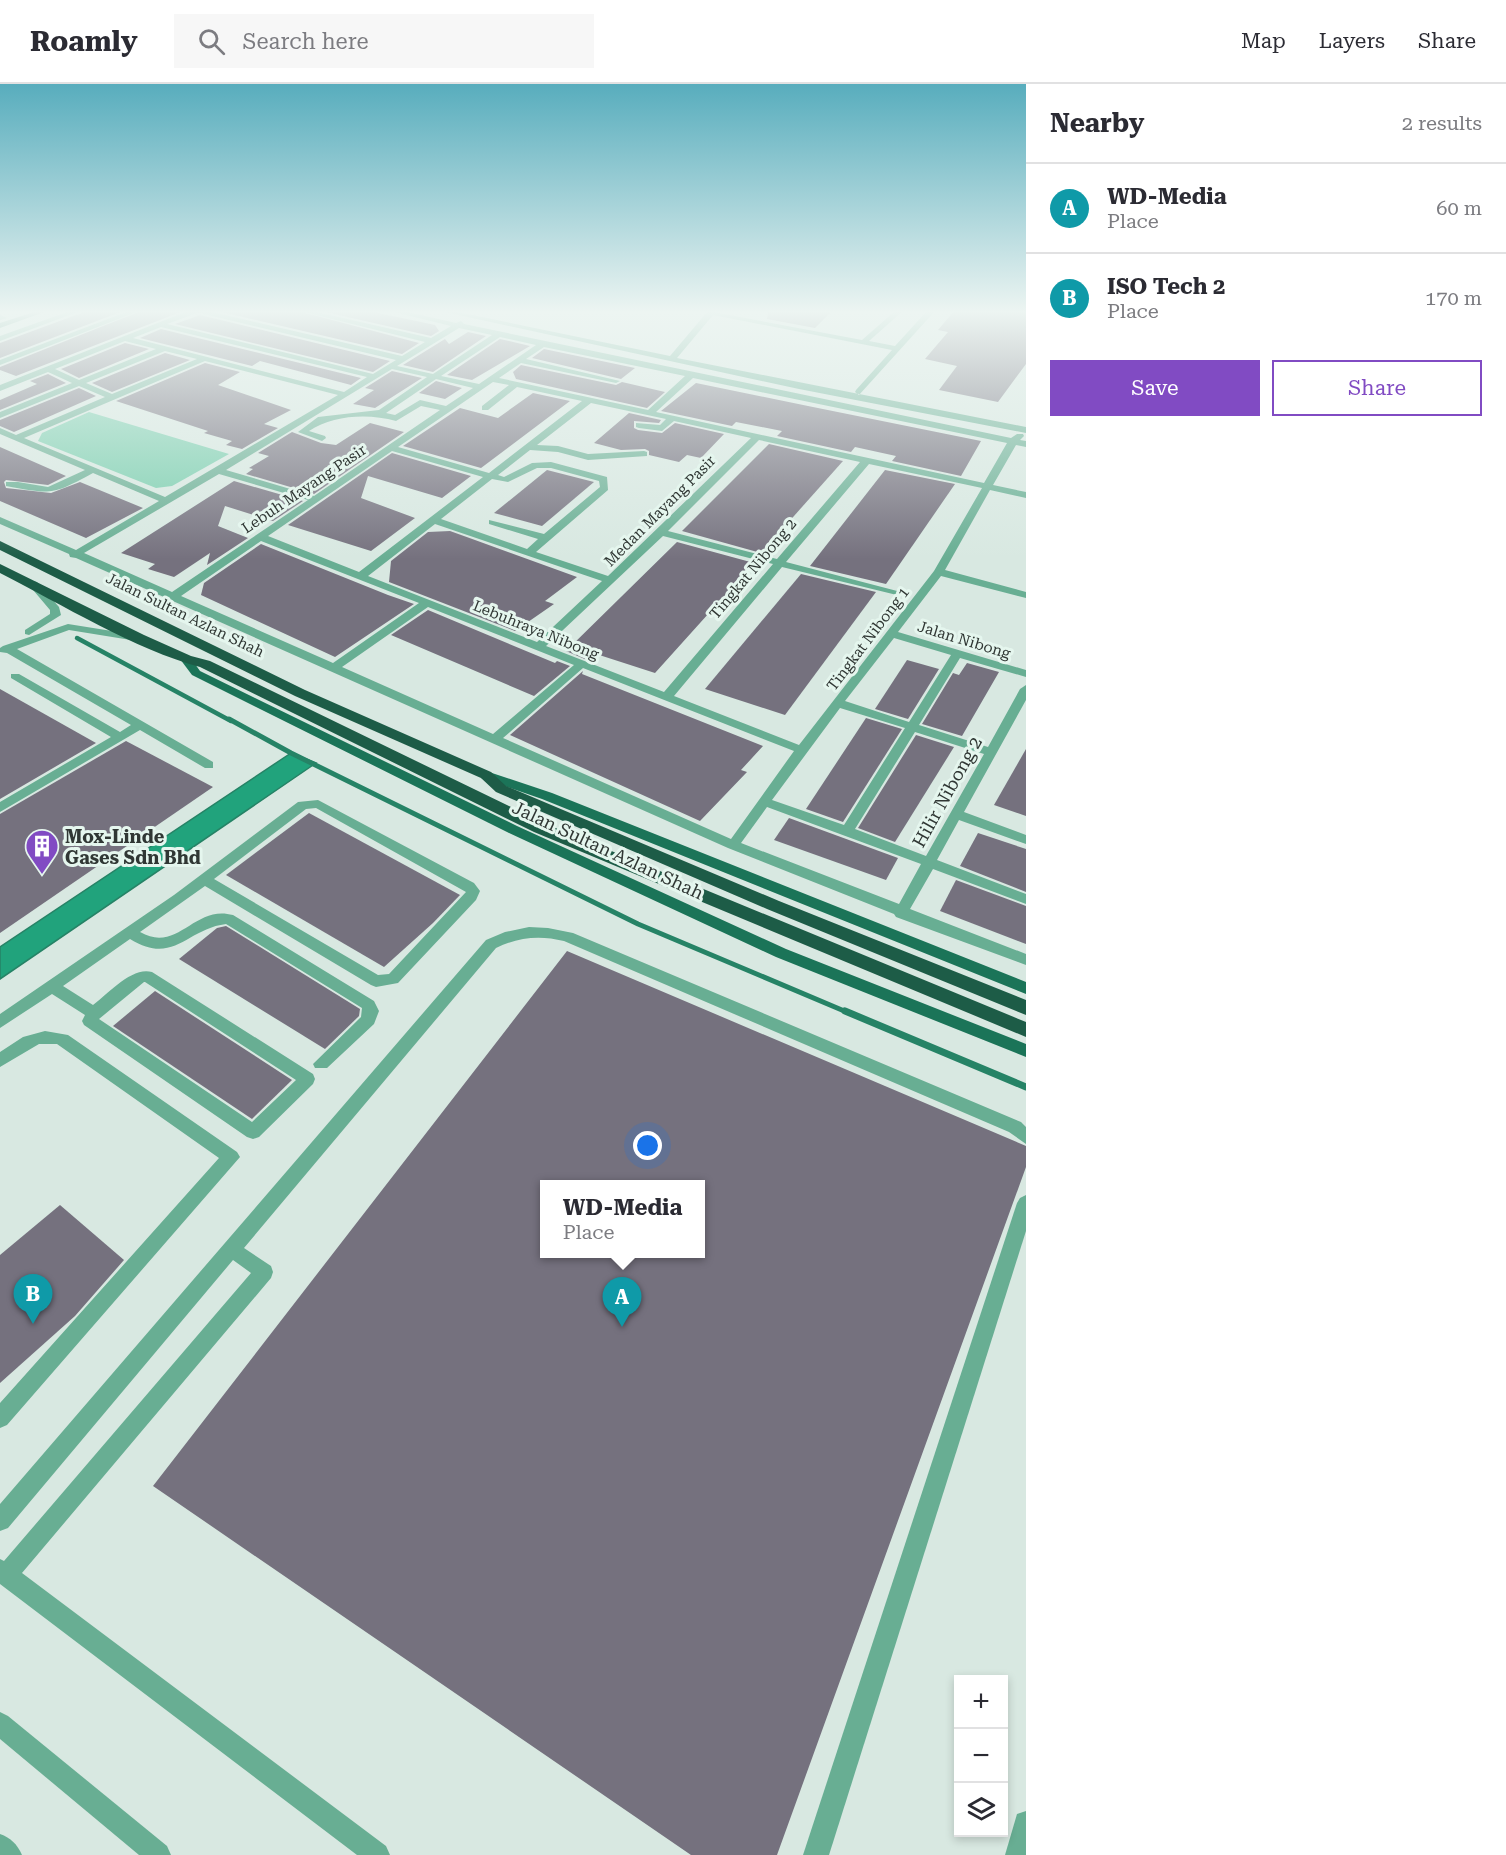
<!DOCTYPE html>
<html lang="en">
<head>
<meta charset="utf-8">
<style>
	:root { --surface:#fff; --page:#f7f7f7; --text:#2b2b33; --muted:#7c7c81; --line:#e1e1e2; --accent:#814bc3 }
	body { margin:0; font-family:"Roboto Serif",serif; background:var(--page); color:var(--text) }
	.controls { position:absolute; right:18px; bottom:18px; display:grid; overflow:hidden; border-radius:0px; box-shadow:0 3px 9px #0003 }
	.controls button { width:54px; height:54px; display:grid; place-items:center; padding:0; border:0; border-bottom:2px solid var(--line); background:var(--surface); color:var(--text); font:30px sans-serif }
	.you { position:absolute; left:648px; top:1062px; width:21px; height:21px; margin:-15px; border:4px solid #fff; border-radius:50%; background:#1a73e8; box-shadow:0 0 0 9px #1a73e833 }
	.badge { display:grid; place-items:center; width:39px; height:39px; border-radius:50%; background:var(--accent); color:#fff; font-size:20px; font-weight:700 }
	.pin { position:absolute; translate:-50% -50px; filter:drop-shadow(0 2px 3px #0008) }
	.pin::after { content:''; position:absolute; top:32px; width:21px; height:18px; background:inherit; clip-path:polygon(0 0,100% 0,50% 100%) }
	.popup { position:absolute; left:540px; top:1096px; width:165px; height:78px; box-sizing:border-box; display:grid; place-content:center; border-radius:0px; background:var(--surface); filter:drop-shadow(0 2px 4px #0005); font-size:20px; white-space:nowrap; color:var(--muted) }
	.popup b { font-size:22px; color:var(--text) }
	.popup::after { content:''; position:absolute; left:50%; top:100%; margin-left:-12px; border:12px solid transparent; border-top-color:var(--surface) }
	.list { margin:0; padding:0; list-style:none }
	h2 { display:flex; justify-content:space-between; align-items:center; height:78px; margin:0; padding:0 24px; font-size:26px }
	h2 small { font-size:20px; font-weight:400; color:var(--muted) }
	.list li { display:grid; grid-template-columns:39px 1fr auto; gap:18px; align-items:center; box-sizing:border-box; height:90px; padding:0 24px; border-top:2px solid var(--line) }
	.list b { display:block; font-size:22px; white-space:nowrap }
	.list p { margin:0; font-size:20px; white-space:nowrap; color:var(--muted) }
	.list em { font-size:20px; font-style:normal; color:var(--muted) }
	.actions { display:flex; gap:12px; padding:18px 24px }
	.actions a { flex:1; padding:14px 0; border:2px solid var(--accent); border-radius:0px; text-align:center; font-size:21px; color:var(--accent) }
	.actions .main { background:var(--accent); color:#fff }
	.icon { flex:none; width:33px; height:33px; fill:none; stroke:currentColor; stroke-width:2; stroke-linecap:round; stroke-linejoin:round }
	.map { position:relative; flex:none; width:1026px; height:1771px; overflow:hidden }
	header { display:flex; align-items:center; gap:36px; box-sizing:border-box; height:84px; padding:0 30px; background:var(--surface); border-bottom:2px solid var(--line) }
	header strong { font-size:28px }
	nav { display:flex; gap:33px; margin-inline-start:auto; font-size:21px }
	.search { width:420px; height:54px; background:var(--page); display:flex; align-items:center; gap:15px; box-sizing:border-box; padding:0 21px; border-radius:0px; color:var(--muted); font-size:22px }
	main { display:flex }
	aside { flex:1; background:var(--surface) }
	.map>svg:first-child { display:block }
	.green { fill:#78cdad }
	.water { fill:#21a37c; stroke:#268366; stroke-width:1.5 }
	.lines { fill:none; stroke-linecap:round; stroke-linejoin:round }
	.stream-far2 { stroke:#268366; stroke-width:4.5 }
	.stream-far1 { stroke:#268366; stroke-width:5 }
	.stream { stroke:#268366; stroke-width:7 }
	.building { fill:#75717e; fill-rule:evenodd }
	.minor { fill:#68ae93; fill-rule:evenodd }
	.major { fill:#1b7458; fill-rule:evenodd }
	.highway { fill:#1d5c47; fill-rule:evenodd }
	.labels { text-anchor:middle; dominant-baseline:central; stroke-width:6; stroke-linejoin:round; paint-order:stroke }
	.far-street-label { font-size:15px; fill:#303734; stroke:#e5f6ee }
	.street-label { font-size:18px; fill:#303734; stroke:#e5f6ee }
	.poi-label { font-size:18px; font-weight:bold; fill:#303734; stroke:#e5f6ee; text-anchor:start }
</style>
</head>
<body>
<header>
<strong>Roamly</strong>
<div class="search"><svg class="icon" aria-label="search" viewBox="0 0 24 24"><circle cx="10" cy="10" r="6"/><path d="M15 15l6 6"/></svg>Search here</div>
<nav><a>Map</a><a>Layers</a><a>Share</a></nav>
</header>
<main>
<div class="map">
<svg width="1026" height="1771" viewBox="0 0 1026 1771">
	<rect width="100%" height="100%" fill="#d8e8e1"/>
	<path class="green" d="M89 328 229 370 172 402 156 404 38 357 42 349Z"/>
	<path class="water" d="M291 669 316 679 0 895V863Z"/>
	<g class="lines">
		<path class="stream-far2" d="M77 554 231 637"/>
		<path class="stream-far1" d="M229 635 291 669 638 840 849 929"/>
		<path class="stream" d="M845 927 1026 1003"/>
	</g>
	<g class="building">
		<path d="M87 227H123L0 274V259Z"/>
		<path d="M141 227H183L16 292 0 286V283Z"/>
		<path d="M217 227H298L419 259 402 270Z"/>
		<path d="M321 227H369L435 241 439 247 431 252Z"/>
		<path d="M768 227H832L815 244 767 235Z"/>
		<path d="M954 227H1026V280L998 318 939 306 957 282 925 275 948 248 938 246Z"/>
		<path d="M200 231 390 277 373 288 175 240Z"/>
		<path d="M161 245 361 294 351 301 260 277 252 282 140 254Z"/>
		<path d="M468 248 486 252 433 288 403 281 445 255 449 260Z"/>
		<path d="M500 255 530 262 472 296 447 291Z"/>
		<path d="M125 259 149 265 79 294 61 285Z"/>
		<path d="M544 265 635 284 621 295 532 274Z"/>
		<path d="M165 269 190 276 112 308 92 299Z"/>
		<path d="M205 279 240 288 218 301 291 326 264 340 278 344 242 365 226 361 232 357 204 349 208 347 116 317Z"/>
		<path d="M521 281 616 301 622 298 665 308 647 324 516 295 513 288Z"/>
		<path d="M392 287 422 294 375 324 353 320 374 306 365 304Z"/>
		<path d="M48 290 66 299 0 326V316L37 300 30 297Z"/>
		<path d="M436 297 462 304 445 315 419 309Z"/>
		<path d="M696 299 808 322 981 357 961 392 892 377 896 372 855 363 851 368 777 352 782 347 736 338 732 342 661 327Z"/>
		<path d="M79 304 96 312 14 348 0 342V336Z"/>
		<path d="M533 309 570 317 481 384 403 362 460 324 498 334Z"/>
		<path d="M629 329 661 336 659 339 634 337V344L638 346 662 349 675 339 724 350 701 374 687 371 679 378 649 371V367L645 365 621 366 594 359Z"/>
		<path d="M370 339 404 348 314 410 246 390 253 385 249 384 269 372 258 369 292 348 321 359 336 361Z"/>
		<path d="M769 360 843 377 761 469 682 447Z"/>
		<path d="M0 363 66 392 48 401 6 396 4 398 6 404 51 409 80 398 143 424 86 454 0 417Z"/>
		<path d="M392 369 471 392 442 414 368 392 361 414 415 434 371 467 288 441Z"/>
		<path d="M547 386 594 398 542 442 494 429Z"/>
		<path d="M885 386 955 400 886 500 810 482Z"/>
		<path d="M234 397 303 417 273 437 225 422 218 442 248 454 207 481 210 469 174 493 148 485 155 480 121 469Z"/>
		<path d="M450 447 475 456 577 493 545 517 554 520 515 547 389 498 391 477 428 448Z"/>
		<path d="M677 458 754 479 655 589 590 568 587 576 566 567Z"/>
		<path d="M261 460 388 511 414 520 335 573 201 511 204 499Z"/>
		<path d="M801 490 876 508 785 631 705 605Z"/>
		<path d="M428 526 555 579 557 577 570 582 534 612 391 551Z"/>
		<path d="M907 576 939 585 908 635 875 625Z"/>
		<path d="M967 579 999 588 962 652 922 640 953 589 959 591Z"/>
		<path d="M583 587 582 590 763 662 741 686 747 688 700 737 510 651Z"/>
		<path d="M0 605 96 659 0 715Z"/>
		<path d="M866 634 902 645 843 738 806 725Z"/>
		<path d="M916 651 954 663 895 758 858 744Z"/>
		<path d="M126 657 213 703 0 849V730Z"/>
		<path d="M1026 665V732L994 721Z"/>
		<path d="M309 729 460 811 433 839 384 883 226 791Z"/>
		<path d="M789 734 898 774 886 796 774 756Z"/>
		<path d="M978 749 1026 765V808L960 782Z"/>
		<path d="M956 796 1026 822V860L940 827Z"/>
		<path d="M226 842 360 925 359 932 325 965 179 875 217 844Z"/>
		<path d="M567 867 1026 1062V1083L777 1771H691L153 1402ZM544 1101H700V1170H544Z"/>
		<path d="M155 907 292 996 252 1035 113 942Z"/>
		<path d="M60 1121 124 1176 75 1232 0 1299V1171Z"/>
	</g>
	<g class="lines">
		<g class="minor">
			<path d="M70 227H80L0 257V252Z"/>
			<path d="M129 227H139L0 281V276Z"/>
			<path d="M188 227H208L402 272 425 258 300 227H312L431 254 451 242 390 227H403L456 239 461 237 464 240 1011 354 1017 350H1023L1024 352 1020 356 1026 357V363L1016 361 993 401 1026 408V414L990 406 945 486 1026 508V514L941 492 898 548 1026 586V593L960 574 919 641 988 663 1020 605 1026 601V616L964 728 1026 751V760L959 736 937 776 1026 810V820L933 785 910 825 1026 870V881L896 833 894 830 728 764 76 474 70 473 69 470 0 440V433L76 466 159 417 93 389C51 412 51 410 6 402V398H18L48 403 85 386 0 350V344L16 351 105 313 79 302 0 334V328L72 299 48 288 0 307V301ZM197 229H200L396 276 373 290 167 240ZM161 243 367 293 344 308 133 254ZM459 244 492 251 433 290 397 282ZM500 253 536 261 479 300 441 292ZM125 257 156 265 79 296 55 285ZM544 263 685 292 648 326 499 294 521 279 616 299 620 297 526 275ZM165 267 197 275 112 310 86 299ZM205 277 338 311 165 413 24 354ZM392 285 427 293 379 326 318 333 298 348 322 357 326 354 325 352 309 347C333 331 368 329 396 337L421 322 440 326 314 412 226 386ZM693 294 1007 359 984 399 656 328ZM436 295 473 304 446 322 420 316 395 331 386 329ZM493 298 509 301 482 322V326H488L517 303 582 317 489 389 398 363ZM591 319 666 335 660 341 636 339V343L639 344 662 347 674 337 751 354 608 492 536 468 608 406 607 393 551 378 532 379 504 393 498 391 530 366 558 368 588 376 647 372V368L644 367 588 370 558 362 537 361ZM759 356 860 378 777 475 668 447ZM392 367 483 393 359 488 268 452ZM869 380 982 404 934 487 799 661 674 612 782 483 901 512V508L786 478ZM537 384H551L599 397 600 403 544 450 489 436V440L538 455 527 465 441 435 492 395 508 398ZM219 390 308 416 172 508 84 469ZM435 440 602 497 537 558 368 492ZM663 452 773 480 664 608 546 562ZM261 457 419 519 333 579 181 512ZM428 523 574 581 493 650 342 583ZM894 554 951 571 909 638 845 617ZM583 584 794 667 731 755 503 654ZM840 624 905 644 844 741 772 716ZM915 648 984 670 926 772 855 745ZM767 723 921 780 899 820 741 759Z"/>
			<path d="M440 227H453L670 272 708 227 862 256 895 227H903L869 257 895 262 927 227H935L859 311 855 308 856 306 892 266 713 231 677 274 1026 343V349L799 305Z"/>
			<path d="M0 231 7 234 0 236Z"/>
			<path d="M33 497 37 498 59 523 61 531 29 551 25 550V546L50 530V526L28 500Z"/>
			<path d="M68 540 137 551 143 554 137 557 69 546 17 565 213 678V684H205L140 646 0 728V718L111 653 11 594V590H19L120 648 131 641 7 569 0 568V564L3 562Z"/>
			<path d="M318 716 474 799 480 807 476 816 398 899 376 903 371 901 205 802 140 848C178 870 194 820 233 831L374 917 379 927 374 940 327 984H315L313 980 361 933 362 924 226 840C186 845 174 882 130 855L63 902 93 921C108 910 132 882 152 888L313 990 315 995 313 1000 259 1053 253 1055 247 1053 84 941 82 937 85 931 52 910 0 944V930L174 811 298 718ZM316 724 466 808 389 890 378 891 214 795 306 725ZM144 898H145L296 996 252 1038 99 935Z"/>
			<path d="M529 843 548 844 573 849 1021 1038 1026 1043V1060L1009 1048 564 857C540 851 518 853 496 864L244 1164 271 1182 273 1188 271 1194 22 1489 386 1762 390 1771H357L0 1500V1475L4 1477 251 1189 233 1176 8 1444 0 1447V1420L486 856 505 848Z"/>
			<path d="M45 947 68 951 237 1068 240 1073 7 1341 0 1344V1319L219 1074 57 960H39L0 983V968L23 953Z"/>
			<path d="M1026 1111V1147L829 1771H803L1017 1119 1020 1114Z"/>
			<path d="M0 1628 8 1632 167 1762 171 1771H139L0 1655Z"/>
			<path d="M1026 1727V1771H1005L1017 1730Z"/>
			<path d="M0 1750C11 1754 17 1760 22 1771H0Z"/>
		</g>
		<g class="major">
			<path d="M37 227H47L0 244V239Z"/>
			<path d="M186 572 190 573 200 587 517 742 786 865 1026 960V973L776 873 507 748 192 591 180 575Z"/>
			<path d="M486 687 552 709 1026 898V910L542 715 481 694V688Z"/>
		</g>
		<g class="highway">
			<path d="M0 457 305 606 491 688 506 702 779 817 1026 916V931L767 825 496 708 481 694 295 612 0 466Z"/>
			<path d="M0 480 144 551 191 572 210 577 546 740 1026 938V953L534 748 200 583C136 566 61 520 0 489Z"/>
		</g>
	</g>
	<linearGradient id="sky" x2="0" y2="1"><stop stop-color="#58adbd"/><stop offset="0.48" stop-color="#edf5f2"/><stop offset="1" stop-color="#edf5f2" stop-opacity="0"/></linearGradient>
	<rect width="1026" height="475" fill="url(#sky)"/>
	<defs>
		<symbol id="building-pin" viewBox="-11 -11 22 30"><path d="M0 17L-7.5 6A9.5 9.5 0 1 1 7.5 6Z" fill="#814bc3" stroke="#e5f6ee"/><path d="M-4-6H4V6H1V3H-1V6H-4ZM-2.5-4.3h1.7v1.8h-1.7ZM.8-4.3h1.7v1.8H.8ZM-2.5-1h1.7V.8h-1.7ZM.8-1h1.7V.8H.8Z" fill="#fff"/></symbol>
	</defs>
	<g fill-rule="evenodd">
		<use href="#building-pin" x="23" y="743" width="38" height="52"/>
	</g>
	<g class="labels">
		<g class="far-street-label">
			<text transform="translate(304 405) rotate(-34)">Lebuh Mayang Pasir</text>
			<text transform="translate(660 427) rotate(-45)">Medan Mayang Pasir</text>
			<text transform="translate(753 485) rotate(-50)">Tingkat Nibong 2</text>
			<text transform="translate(185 531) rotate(26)">Jalan Sultan Azlan Shah</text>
			<text transform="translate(536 546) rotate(22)">Lebuhraya Nibong</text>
			<text transform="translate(868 555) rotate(-53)">Tingkat Nibong 1</text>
			<text transform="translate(964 556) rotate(17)">Jalan Nibong</text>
		</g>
		<g class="street-label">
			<text transform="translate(947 708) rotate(-61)">Hilir Nibong 2</text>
			<text transform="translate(608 766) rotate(25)">Jalan Sultan Azlan Shah</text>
		</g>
		<g class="poi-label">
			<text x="65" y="752">Mox-Linde<tspan x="65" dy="21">Gases Sdn Bhd</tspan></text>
		</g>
	</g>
</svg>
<div class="controls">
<button>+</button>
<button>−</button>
<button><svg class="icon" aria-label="layers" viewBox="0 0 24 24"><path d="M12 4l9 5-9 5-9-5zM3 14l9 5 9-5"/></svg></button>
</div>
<div class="you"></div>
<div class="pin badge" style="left:622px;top:1243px;background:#0f9aa8">A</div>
<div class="popup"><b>WD-Media</b>Place</div>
<div class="pin badge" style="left:33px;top:1240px;background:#0f9aa8">B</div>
</div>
<aside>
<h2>Nearby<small>2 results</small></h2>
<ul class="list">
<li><span class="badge" style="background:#0f9aa8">A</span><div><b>WD-Media</b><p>Place</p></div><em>60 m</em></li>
<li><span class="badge" style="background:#0f9aa8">B</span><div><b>ISO Tech 2</b><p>Place</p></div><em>170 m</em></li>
</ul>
<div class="actions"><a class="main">Save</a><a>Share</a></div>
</aside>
</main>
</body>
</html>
